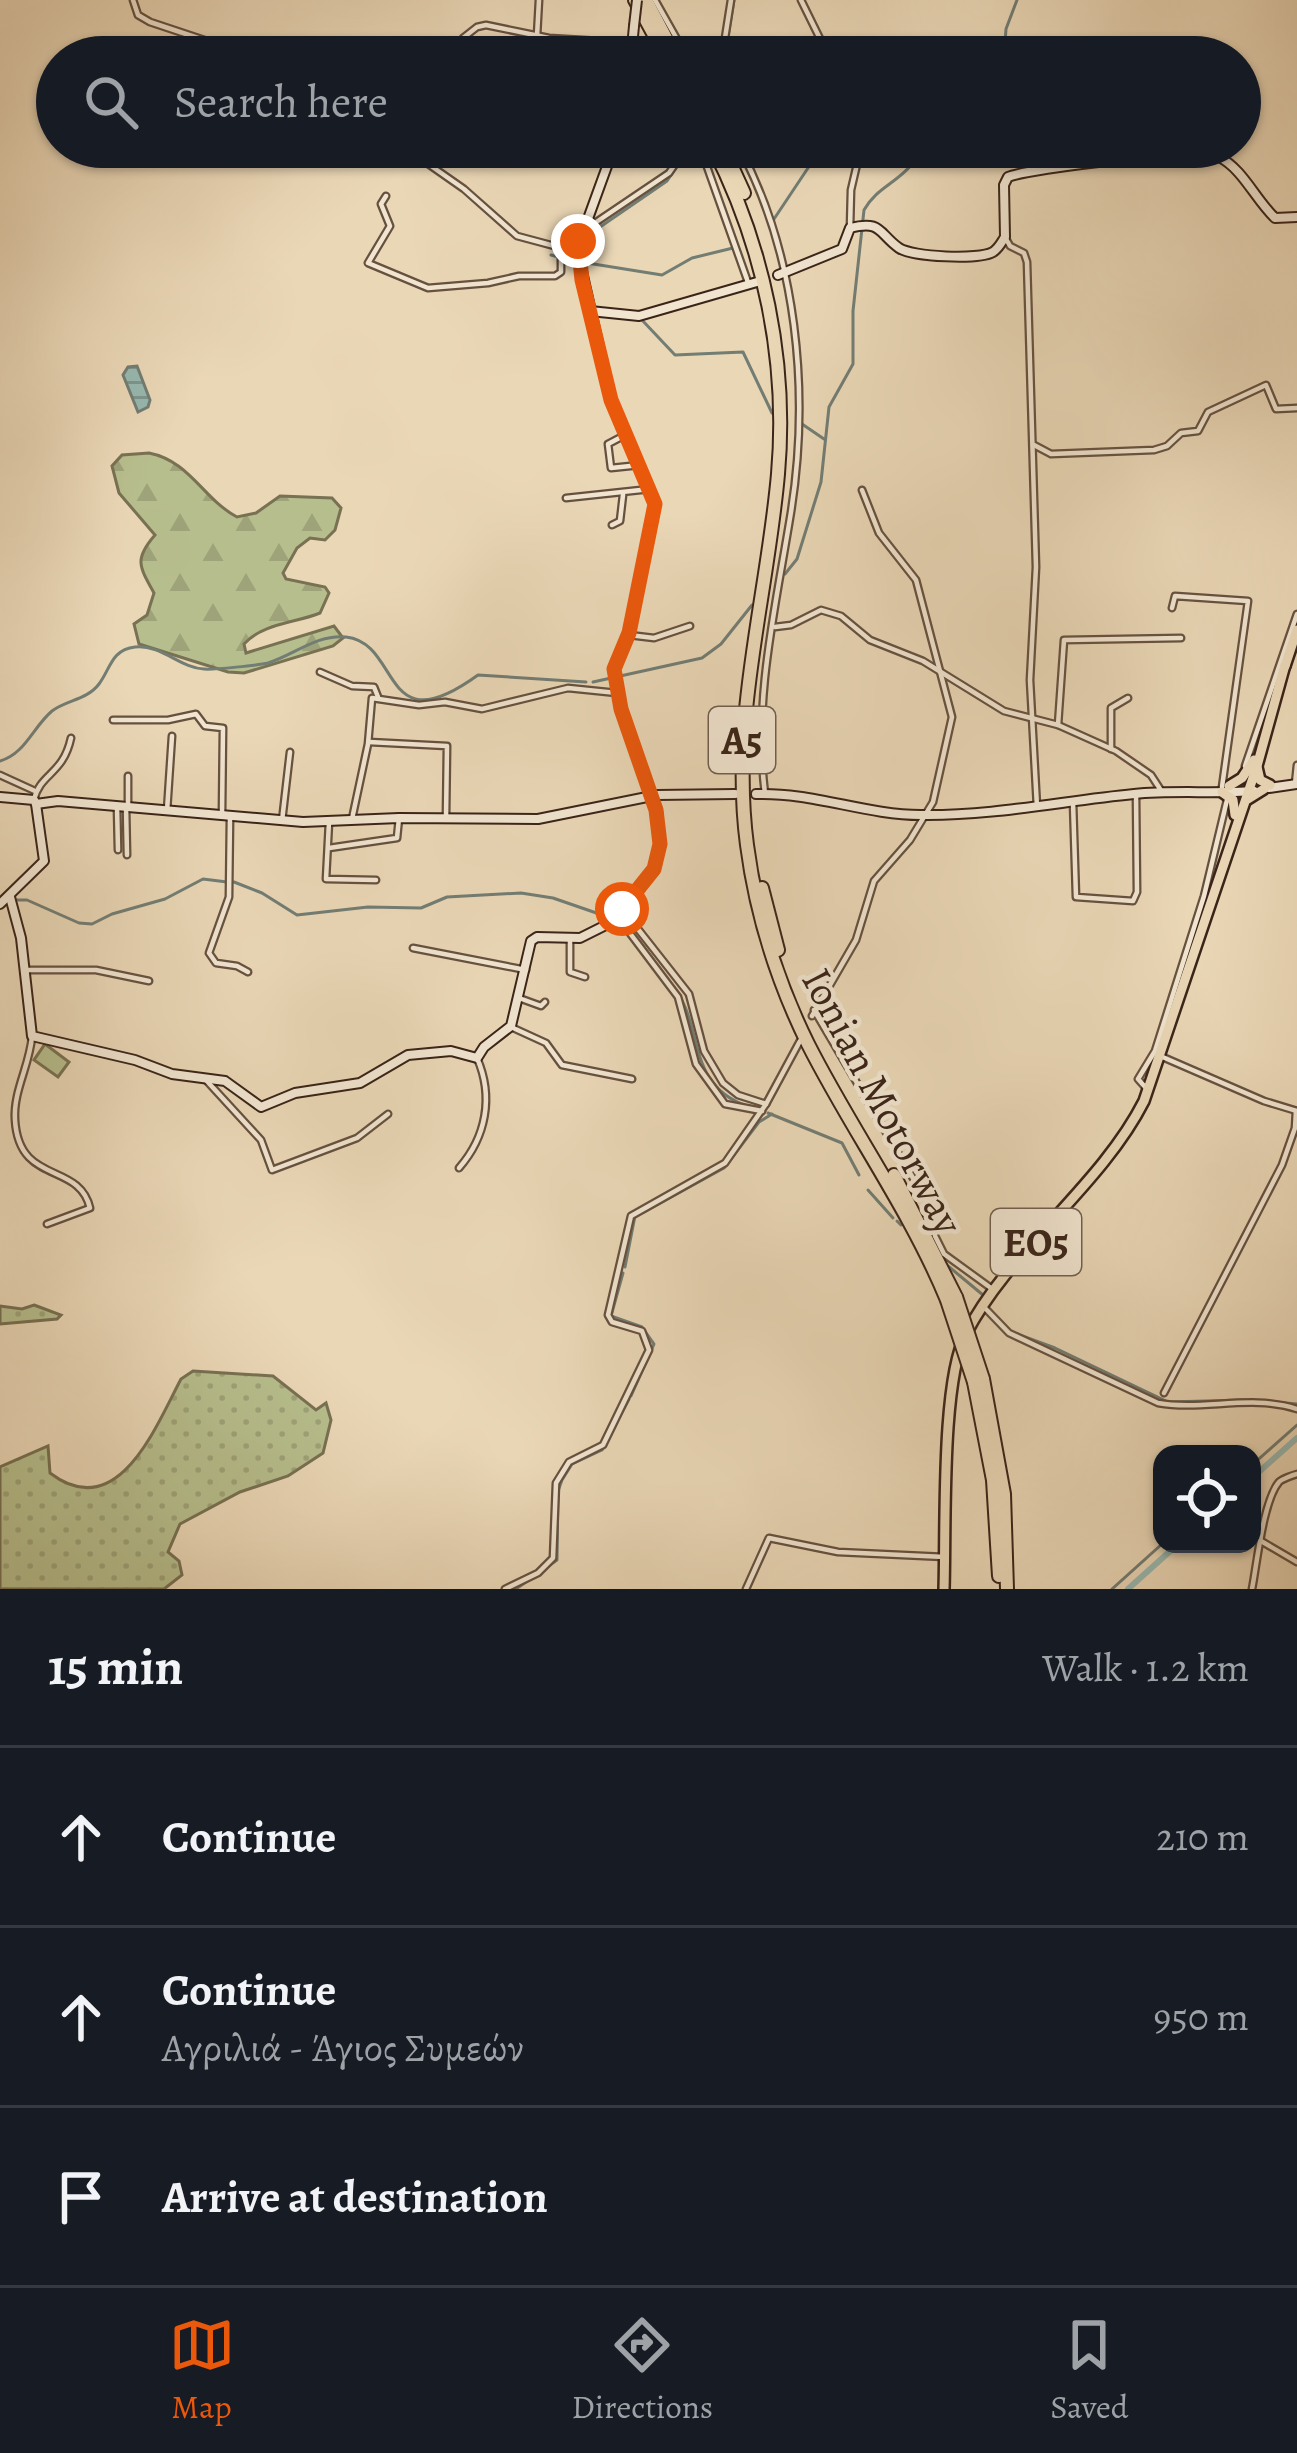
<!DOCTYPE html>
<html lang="en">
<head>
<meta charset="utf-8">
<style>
	:root { --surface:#171b24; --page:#242831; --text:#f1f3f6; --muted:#9ea1a6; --line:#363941; --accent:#ea580c }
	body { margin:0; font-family:Alegreya,serif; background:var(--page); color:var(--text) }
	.controls { position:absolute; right:36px; bottom:36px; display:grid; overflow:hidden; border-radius:24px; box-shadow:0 3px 9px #0004 }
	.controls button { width:108px; height:108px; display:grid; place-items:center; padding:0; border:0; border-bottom:3px solid var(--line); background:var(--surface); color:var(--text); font:60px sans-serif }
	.stop { position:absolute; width:36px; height:36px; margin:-27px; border:9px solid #ea580c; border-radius:50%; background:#fff }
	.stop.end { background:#ea580c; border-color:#fff; box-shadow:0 3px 12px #0008 }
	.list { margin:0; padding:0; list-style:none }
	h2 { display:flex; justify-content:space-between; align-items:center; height:156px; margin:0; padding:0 48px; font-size:51px }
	h2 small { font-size:39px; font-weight:400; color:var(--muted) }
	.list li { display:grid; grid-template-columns:78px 1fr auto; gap:36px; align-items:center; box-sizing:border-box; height:180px; padding:0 48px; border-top:3px solid var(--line) }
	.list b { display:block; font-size:45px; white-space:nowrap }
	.list p { margin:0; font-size:39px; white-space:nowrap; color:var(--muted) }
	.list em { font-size:39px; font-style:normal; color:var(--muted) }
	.icon { flex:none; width:66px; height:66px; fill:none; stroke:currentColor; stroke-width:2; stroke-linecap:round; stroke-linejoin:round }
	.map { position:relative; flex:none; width:1297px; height:1589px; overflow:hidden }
	.search { position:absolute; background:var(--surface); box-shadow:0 3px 9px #0004; left:36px; right:36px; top:36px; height:132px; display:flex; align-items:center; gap:30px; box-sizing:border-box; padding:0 42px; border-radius:66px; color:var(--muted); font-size:45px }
	.sheet { height:696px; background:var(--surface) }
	nav { display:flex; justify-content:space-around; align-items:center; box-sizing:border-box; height:168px; border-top:3px solid var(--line); background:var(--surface); font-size:33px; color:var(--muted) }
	nav a { display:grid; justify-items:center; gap:6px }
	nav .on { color:var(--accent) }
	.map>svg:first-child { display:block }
	.grass { fill:url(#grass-dots); stroke:#787153; stroke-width:3 }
	.forest { fill:url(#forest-firs); stroke:#787153; stroke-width:3 }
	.garden { fill:#b7be8d; stroke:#787153; stroke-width:3 }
	.water { fill:url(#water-rules); stroke:#727d74; stroke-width:3 }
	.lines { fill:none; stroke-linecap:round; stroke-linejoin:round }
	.stream { stroke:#727d74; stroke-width:3 }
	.canal { stroke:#98b9b1; stroke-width:6 }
	.street-casing { stroke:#665140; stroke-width:9 }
	.secondary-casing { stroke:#3a2419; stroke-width:12 }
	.primary-casing { stroke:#3a2419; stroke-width:14 }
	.highway-casing { stroke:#3a2419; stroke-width:16 }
	.street { stroke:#f1e5d0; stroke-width:4.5 }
	.secondary { stroke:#f1e5d0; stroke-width:8 }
	.primary { stroke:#ead7b6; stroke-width:9 }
	.highway { stroke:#ead7b6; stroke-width:12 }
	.secondary-bridge-casing { stroke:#3a2419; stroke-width:12; stroke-linecap:butt }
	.highway-bridge-casing { stroke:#3a2419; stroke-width:16; stroke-linecap:butt }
	.secondary-bridge { stroke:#f1e5d0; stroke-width:8 }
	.highway-bridge { stroke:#ead7b6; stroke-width:12 }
	.route { stroke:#ea580c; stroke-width:15 }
	.labels { text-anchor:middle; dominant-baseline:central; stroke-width:9; stroke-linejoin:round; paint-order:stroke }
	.shield { fill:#f1e5d0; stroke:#715e50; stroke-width:3 }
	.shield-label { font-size:39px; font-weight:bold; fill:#3a2419 }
	.street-label { font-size:42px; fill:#3a2419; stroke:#f1e5d0 }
</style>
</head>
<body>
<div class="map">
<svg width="1297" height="1589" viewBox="0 0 1297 1589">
	<defs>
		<pattern id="grass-dots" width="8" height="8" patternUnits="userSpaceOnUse" patternTransform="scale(3)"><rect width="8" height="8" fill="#b7be8d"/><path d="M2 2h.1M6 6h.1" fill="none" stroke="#9ea379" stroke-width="1.8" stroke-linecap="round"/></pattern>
		<pattern id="forest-firs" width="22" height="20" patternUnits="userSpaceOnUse" patternTransform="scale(3)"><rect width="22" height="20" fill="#b7be8d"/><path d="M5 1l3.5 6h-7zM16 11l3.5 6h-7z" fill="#9ea379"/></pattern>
		<pattern id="water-rules" width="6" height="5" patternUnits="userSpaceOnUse" patternTransform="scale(3)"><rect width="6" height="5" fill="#98b9b1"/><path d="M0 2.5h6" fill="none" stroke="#7d968f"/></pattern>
	</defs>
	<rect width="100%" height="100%" fill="#ead7b6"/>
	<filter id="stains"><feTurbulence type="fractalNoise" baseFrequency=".00167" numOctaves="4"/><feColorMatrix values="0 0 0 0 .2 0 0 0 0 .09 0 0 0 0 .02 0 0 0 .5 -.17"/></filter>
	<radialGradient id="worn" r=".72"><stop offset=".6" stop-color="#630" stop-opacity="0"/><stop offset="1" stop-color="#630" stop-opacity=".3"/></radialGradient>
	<g class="grass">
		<path d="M34 1305 61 1315 57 1319 0 1324V1306L22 1309Z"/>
		<path d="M193 1371 273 1376 316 1410 326 1403 331 1420 323 1453 288 1476 240 1492 180 1524 168 1552 179 1561 182 1575 164 1589H0V1467L48 1446 50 1473C118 1525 156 1426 181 1379Z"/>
	</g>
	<path class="forest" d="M149 453C190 461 203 499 237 517L256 513 280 496 332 498 341 508 335 530 325 540 310 538 297 548 283 573 286 579 325 587 329 593 320 613C296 623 263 623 244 644L246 653 334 626 343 638 333 646 244 673 228 672 139 644 134 624 147 615 154 593C139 566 134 559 155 535L119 493 112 466 122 455Z"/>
	<path class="garden" d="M45 1044 69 1062 58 1077 34 1060Z"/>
	<path class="water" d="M137 366 150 400 148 407 138 412 123 375 128 367Z"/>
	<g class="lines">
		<g class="stream">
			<path d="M725 55 734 0"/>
			<path d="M1004 57 1006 29 1017 0"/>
			<path d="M774 219 812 162 830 147"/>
			<path d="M584 238 667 181 690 147"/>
			<path d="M551 255 574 261"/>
			<path d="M581 262 662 275 692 258 733 248"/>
			<path d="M642 320 675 355 743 352 772 413"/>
			<path d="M802 424 824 439"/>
			<path d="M785 574 797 559 821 482 829 407 853 364V311L864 210C878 184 906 182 923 147"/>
			<path d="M593 682 702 658 721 644 752 605"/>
			<path d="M0 761C25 754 33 727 52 711 66 700 87 700 99 684 111 668 111 650 135 647 161 644 180 668 204 669 213 670 259 665 268 663 294 655 317 634 346 637 402 643 380 746 478 675L586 682"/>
			<path d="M234 882 262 893 297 915 368 907 421 908 447 897 521 893 553 898 608 917"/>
			<path d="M16 900H27L79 923 92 924 112 914 165 899 203 879 227 882"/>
			<path d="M670 983C706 1022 683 1084 747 1106"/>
			<path d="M768 1113 842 1143 859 1175"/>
			<path d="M868 1190 893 1218"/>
			<path d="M644 1212 724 1168 759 1122 772 1114"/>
			<path d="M897 1221 901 1225"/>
			<path d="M948 1266 983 1295"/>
			<path d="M625 1267 635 1216"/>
			<path d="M623 1273 611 1316 642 1327 654 1344 631 1396"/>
			<path d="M1017 1334 1055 1348 1168 1402 1244 1400"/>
			<path d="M1266 1401 1297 1404"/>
			<path d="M1252 1465 1297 1425"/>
			<path d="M516 1589 557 1560 558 1491 562 1480 572 1464 602 1450 629 1399"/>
			<path d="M1112 1589 1162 1544"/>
		</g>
		<g class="canal">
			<path d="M1252 1478 1297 1438"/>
			<path d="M1128 1589 1178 1544"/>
		</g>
		<defs>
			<g id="street">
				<path d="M133 0 138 15 150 22 255 57"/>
				<path d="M655 0 687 57"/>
				<path d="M801 0 829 57"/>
				<path d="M537 36 539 0"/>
				<path d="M463 38 477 27 486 25 549 38 633 43 652 57"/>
				<path d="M722 57 731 0"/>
				<path d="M404 147 464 189 517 236 577 252"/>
				<path d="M700 147 749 285"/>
				<path d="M739 147C797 255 810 392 791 512 776 606 753 699 765 794"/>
				<path d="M386 196 381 204 390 226 368 263 428 288 488 283 519 276H555L561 272V249"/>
				<path d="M850 228 851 190 861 147"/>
				<path d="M586 229 669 173 687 147"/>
				<path d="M1005 237 1010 246 1024 253 1027 262 1036 567 1030 680 1037 807"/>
				<path d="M625 435 608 444 611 468 640 465"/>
				<path d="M1034 445 1051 454 1154 450 1167 446 1181 433 1198 431 1208 412 1266 385 1276 409 1297 408"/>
				<path d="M566 498 650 489"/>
				<path d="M612 525 620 521 623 495"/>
				<path d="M1172 608 1175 596 1248 601 1222 787"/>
				<path d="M775 627 791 625 821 610 841 616 870 640 923 661 1004 711 1058 725 1116 751 1151 775 1162 792"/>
				<path d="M629 635 654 638 690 626"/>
				<path d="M320 672 352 686 374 687 378 697"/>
				<path d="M113 720H168L196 714 205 726 223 728 222 815"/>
				<path d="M1058 725 1064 640 1181 638"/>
				<path d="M369 742 447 746 446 818"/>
				<path d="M1111 749V708L1128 698"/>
				<path d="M1245 766 1297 614"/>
				<path d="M0 775 35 791"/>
				<path d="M128 776V806"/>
				<path d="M1295 784 1297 765"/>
				<path d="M34 800C40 773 63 775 71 738"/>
				<path d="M1073 802 1076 897 1133 901 1137 892 1136 793"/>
				<path d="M126 806 127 855"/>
				<path d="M117 807 118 850"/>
				<path d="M167 811 172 736"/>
				<path d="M230 817 229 897 209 953 216 963 237 966 248 972"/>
				<path d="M352 819 368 744 372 698 419 705 445 702 482 709 568 688 617 693"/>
				<path d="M282 821 290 752"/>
				<path d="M329 822 326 879 376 880"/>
				<path d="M329 848 397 838 399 818"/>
				<path d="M623 910 689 994 704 1051 723 1083 738 1095 766 1104"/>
				<path d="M617 916 678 997 696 1064 725 1104 762 1111"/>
				<path d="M570 939V972L585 977"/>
				<path d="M413 948 526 970"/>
				<path d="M25 970H96L149 981"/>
				<path d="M519 998 541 1006 545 1002"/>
				<path d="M814 1010 930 1207 935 1236 944 1254 995 1291"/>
				<path d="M812 1016 856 940 874 881 910 840 933 802 952 717 916 580 879 533 862 490"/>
				<path d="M511 1027 546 1043 562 1065 632 1079"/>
				<path d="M32 1036C30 1065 13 1091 15 1120 19 1186 79 1161 90 1208L47 1224"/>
				<path d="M1158 1055 1264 1101 1297 1111"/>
				<path d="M205 1079 261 1140 272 1170 357 1138 388 1114"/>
				<path d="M1146 1088 1138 1079 1155 1051 1204 896 1227 800"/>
				<path d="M459 1168C486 1137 494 1097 477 1058"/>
				<path d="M983 1306 1009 1333 1158 1403C1203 1411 1252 1394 1297 1409"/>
				<path d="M1164 1393 1282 1165 1295 1128 1296 1111"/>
				<path d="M1261 1541 1297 1562"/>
				<path d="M505 1589 538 1573 553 1558 556 1483 569 1462 603 1445 649 1350 642 1331 612 1322 608 1315 631 1216 725 1163 766 1104 800 1041"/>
				<path d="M746 1589 769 1538 838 1552 945 1557"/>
				<path d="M1252 1589C1257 1564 1263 1501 1279 1482 1282 1479 1293 1475 1297 1474"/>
			</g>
			<g id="secondary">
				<path d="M631 57 634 26"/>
				<path d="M778 275 842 249 850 228C882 220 878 233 899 248 912 257 979 260 993 252 999 248 1001 243 1005 237L1004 185 1008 177C1029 168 1201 148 1219 157 1243 169 1255 199 1275 218L1297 217"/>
				<path d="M590 311 639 316 757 282"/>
				<path d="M1269 788 1297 784"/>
				<path d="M756 794C813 792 865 815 921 815 993 816 1062 801 1134 794 1174 790 1214 794 1254 791"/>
				<path d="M0 797 34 800 36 804 58 801 303 822 399 818 538 819 657 795 735 794"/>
				<path d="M10 897 21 938 32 1036 135 1060 172 1074 225 1081 261 1107 295 1093 360 1083 408 1055 451 1051 477 1058 484 1047 511 1026 531 941 537 937 580 938 606 925 654 869 660 844 657 810 621 709 614 669 629 633 655 504 611 400 577 249 614 147"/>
				<path d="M0 904 44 861 36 804"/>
			</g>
			<g id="primary">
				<path d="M1285 666 1297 630"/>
				<path d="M1257 767 1260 780 1270 785"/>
				<path d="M1229 786 1242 778 1254 760"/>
				<path d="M1222 792 1233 800 1235 815"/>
				<path d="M1248 799 1264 789"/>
				<path d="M944 1589C946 1529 941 1381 966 1334 1008 1251 1101 1186 1144 1101L1257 766 1285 665"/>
			</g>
			<g id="highway">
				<path d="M635 0 666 57"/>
				<path d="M646 0 676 57"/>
				<path d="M713 147C764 247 788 361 778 474 767 599 730 718 747 845 756 914 777 981 808 1044 852 1131 910 1210 947 1300"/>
				<path d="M723 147 744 193"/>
				<path d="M762 888 778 950"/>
				<path d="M894 1175 956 1297"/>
				<path d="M983 1379 1004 1494 1007 1589"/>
				<path d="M974 1382 993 1480 999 1576"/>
			</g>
		</defs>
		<use href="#street" class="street-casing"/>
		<use href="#secondary" class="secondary-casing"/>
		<use href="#primary" class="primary-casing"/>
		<use href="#highway" class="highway-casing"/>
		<use href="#street" class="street"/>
		<use href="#secondary" class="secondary"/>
		<use href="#primary" class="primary"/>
		<use href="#highway" class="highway"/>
		<defs>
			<path id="secondary-bridge" d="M634 26 637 0"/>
			<g id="highway-bridge">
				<path d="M956 1297 983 1379"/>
				<path d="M947 1300 974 1382"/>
			</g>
		</defs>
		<use href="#secondary-bridge" class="secondary-bridge-casing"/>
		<use href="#highway-bridge" class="highway-bridge-casing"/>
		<use href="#secondary-bridge" class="secondary-bridge"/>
		<use href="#highway-bridge" class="highway-bridge"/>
	</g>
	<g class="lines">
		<path class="route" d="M578 241 582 280 611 400 655 504 629 633 614 669 621 709 656 810 660 844 654 869 622 909"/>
	</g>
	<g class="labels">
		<g class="shield">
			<rect x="709" y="707" width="66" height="66" rx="9"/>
			<rect x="991" y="1209" width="90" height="66" rx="9"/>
		</g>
		<g class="shield-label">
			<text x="742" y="740">Α5</text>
			<text x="1036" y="1242">ΕΟ5</text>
		</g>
		<g class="street-label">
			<text transform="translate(883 1101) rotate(62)">Ionian Motorway</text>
		</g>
	</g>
	<rect width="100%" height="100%" filter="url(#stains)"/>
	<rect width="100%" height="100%" fill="url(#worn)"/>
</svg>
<div class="controls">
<button><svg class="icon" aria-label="locate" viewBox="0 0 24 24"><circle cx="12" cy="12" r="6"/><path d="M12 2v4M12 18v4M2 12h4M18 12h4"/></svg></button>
</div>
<div class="stop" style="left:622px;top:909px"></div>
<div class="stop end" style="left:578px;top:241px"></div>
<div class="search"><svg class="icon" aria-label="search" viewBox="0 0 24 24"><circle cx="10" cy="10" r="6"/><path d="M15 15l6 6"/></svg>Search here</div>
</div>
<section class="sheet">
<h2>15 min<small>Walk · 1.2 km</small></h2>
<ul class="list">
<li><svg class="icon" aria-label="ahead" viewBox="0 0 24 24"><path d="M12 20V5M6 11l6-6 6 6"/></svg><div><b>Continue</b></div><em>210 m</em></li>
<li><svg class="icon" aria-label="ahead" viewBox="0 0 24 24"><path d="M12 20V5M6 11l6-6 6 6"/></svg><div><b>Continue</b><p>Αγριλιά - Άγιος Συμεών</p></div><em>950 m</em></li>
<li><svg class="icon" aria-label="arrive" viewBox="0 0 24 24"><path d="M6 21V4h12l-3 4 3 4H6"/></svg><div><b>Arrive at destination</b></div></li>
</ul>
</section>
<nav>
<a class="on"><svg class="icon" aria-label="map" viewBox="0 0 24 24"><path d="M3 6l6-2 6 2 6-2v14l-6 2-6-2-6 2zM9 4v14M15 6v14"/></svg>Map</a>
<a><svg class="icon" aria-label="directions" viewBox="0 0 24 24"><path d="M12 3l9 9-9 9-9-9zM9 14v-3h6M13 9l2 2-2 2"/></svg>Directions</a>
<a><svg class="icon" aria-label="saved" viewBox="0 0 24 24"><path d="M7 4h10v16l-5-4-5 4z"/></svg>Saved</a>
</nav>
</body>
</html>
